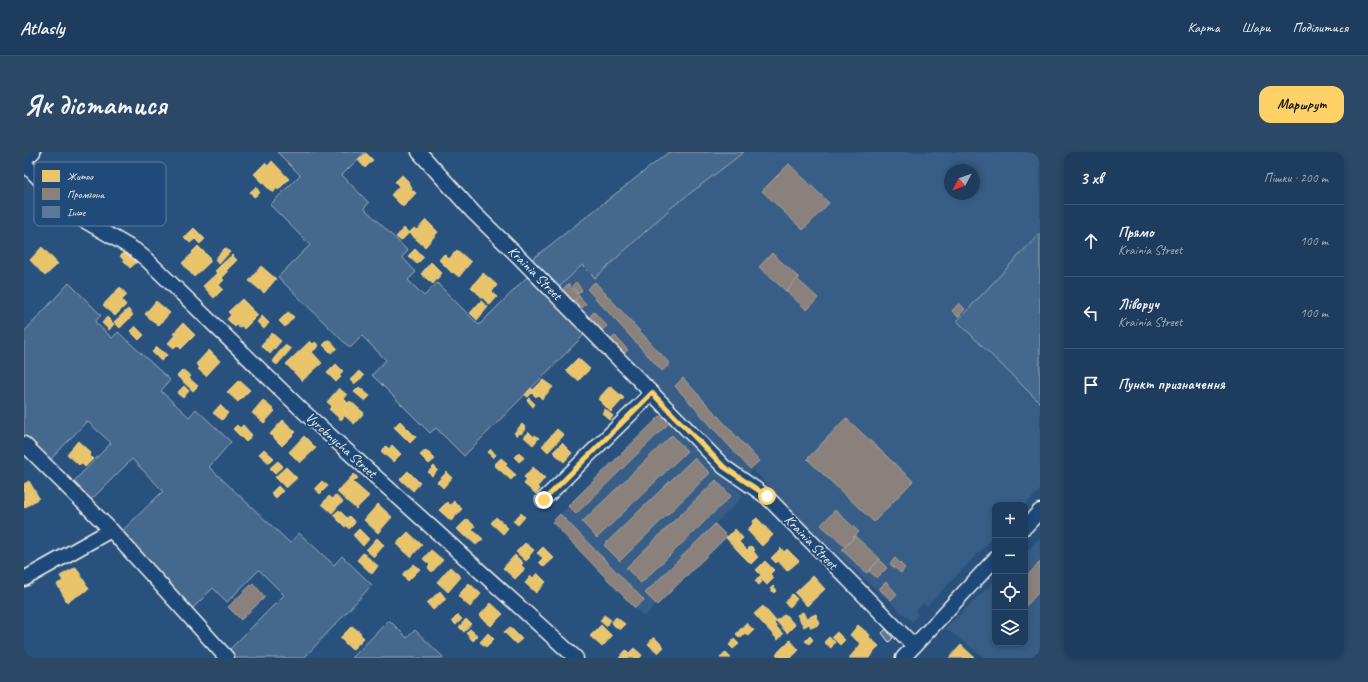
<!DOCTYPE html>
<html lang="uk">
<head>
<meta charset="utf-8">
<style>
	:root { --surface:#1e3d5e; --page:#2b4867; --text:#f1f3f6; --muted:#a1aebc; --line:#3c5673; --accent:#ffd166 }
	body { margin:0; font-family:Caveat,sans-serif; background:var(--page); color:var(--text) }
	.controls { position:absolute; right:12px; bottom:12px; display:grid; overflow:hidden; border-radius:8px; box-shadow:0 2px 6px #0003 }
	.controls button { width:36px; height:36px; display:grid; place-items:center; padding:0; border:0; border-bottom:1px solid var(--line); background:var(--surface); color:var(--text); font:20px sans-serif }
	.compass { position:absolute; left:920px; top:12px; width:36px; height:36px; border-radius:50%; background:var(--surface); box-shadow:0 2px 6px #0003; rotate:229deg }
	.stop { position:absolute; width:12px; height:12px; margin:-9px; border:3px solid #ffd166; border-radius:50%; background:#fff }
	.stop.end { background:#ffd166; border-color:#fff; box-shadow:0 1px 4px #0008 }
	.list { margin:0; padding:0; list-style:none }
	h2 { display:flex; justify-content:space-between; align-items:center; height:52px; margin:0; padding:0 16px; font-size:17px }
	h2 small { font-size:13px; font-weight:400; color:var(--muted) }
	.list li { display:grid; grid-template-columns:26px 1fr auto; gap:12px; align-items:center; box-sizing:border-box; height:72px; padding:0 16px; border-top:1px solid var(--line) }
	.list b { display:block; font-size:15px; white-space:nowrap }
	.list p { margin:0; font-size:13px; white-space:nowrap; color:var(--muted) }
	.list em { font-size:13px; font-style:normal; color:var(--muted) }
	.icon { flex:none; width:22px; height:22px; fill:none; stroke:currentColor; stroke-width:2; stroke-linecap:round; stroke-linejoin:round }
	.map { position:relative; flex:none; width:1016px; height:506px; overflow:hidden; border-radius:12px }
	header { display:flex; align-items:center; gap:24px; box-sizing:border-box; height:56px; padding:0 20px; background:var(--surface); border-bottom:1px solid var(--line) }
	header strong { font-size:19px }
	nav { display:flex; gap:22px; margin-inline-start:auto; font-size:14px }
	.intro { display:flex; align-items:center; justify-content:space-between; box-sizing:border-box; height:96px; padding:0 24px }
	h1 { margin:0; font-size:28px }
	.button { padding:10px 18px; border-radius:12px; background:var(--accent); color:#111; font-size:14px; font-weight:700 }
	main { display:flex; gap:24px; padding:0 24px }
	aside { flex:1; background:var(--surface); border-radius:12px; box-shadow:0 2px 6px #0003 }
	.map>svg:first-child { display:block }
	.built { fill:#375d86; fill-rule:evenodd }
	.green { fill:#45688e; stroke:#9cacbb }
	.homes { fill:#e9c46a; stroke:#ecd290 }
	.industry { fill:#8a817c; stroke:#aaa39c }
	.building { fill:#5b7899; stroke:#f4f1e8 }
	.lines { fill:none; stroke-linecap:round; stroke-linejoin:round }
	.minor-casing { stroke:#f4f1e8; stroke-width:17 }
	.minor { stroke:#1f4a7a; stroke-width:14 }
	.route { stroke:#ffd166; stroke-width:5 }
	.labels { text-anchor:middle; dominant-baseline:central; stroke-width:4; stroke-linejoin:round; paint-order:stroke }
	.street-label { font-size:14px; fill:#f4f1e8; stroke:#1f4a7a }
	.key { fill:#1f4a7a; stroke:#5f7c9b; stroke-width:1 }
	.key-label { font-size:11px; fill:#f4f1e8 }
</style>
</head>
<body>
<header>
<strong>Atlasly</strong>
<nav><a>Карта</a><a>Шари</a><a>Поділитися</a></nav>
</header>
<div class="intro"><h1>Як дістатися</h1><a class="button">Маршрут</a></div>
<main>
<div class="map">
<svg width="1016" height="506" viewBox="0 0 1016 506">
	<rect width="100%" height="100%" fill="#28517e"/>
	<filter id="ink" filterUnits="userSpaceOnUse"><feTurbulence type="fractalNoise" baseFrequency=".025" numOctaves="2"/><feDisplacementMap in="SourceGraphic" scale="8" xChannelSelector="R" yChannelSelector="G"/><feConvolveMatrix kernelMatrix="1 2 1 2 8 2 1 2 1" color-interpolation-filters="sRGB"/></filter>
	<g filter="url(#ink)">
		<g class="built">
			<path d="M720 0H1008L1016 8V81L933 169 1016 251V338L1001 353H971V384L903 454 899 451 891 459 894 463 888 470 781 373 729 318 722 324 704 312 534 136 559 113 571 126 647 56ZM926 18H950V42H926Z"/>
			<path d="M639 261 720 344 691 372 703 384 620 465 528 370Z"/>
			<path d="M1016 386V506H961L921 476 971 429V491H1001V401Z"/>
		</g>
		<g class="green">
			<path d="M253 0H341L318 23 345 51 340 56 384 99 378 105 392 120 384 128 400 144 413 131 455 173 503 125 561 182 440 304 412 276 406 281 348 223 362 208 338 184 326 196 254 125 286 93 246 53 276 23Z"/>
			<path d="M645 0H720L647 56 571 126 558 113 534 136 507 108Z"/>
			<path d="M1016 81V251L933 169Z"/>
			<path d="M45 131 77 163 71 170 88 186 94 180 146 228 137 239 165 265 172 257 207 290 185 315 266 391 275 381 310 413 318 404 348 433 280 506H212L205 498 260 443 235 418 203 450 189 436 168 457 98 379 139 339 108 307 67 348 49 330 87 291 63 269 26 308 0 283V180Z"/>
			<path d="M365 468 383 486 391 478 420 506H328Z"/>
		</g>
		<g class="homes">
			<path d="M342 1 349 8 341 16 334 8Z"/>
			<path d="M248 9 265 27 254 38 253 36 249 41 230 22 241 11 244 14Z"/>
			<path d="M378 23 385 30 384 31 388 35 387 37 392 41 379 55 367 43 375 34 371 30Z"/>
			<path d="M232 35 236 41 230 45 226 40Z"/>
			<path d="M402 68 414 80 401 95 385 81 390 76 393 78Z"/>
			<path d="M170 76 181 87 176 92 165 81Z"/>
			<path d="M380 76 385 81 377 89 372 85Z"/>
			<path d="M165 81 171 87 166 91 160 85Z"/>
			<path d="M174 94 186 106 184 107 187 109 170 125 158 111 169 101 168 100Z"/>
			<path d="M18 95 34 112 21 124 6 108Z"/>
			<path d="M201 96 206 100 195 112 191 107Z"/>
			<path d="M391 97 400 105 393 112 384 104Z"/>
			<path d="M103 98 113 110 106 116 96 104Z"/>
			<path d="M433 98 447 110 435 125 429 120 428 121 415 108 420 102 425 107Z"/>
			<path d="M208 103 213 108 202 119 197 113Z"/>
			<path d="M407 110 418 121 409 132 397 122Z"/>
			<path d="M197 113 204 120 198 126 191 119Z"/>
			<path d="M237 114 252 127 240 141 225 129Z"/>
			<path d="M193 121 200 128 195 133 199 137 190 146 179 134Z"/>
			<path d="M459 121 473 133 468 140 473 145 466 153 447 135Z"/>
			<path d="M96 135 103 143 98 148 102 153 91 164 79 153Z"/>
			<path d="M218 147 234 163 220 177 218 174 215 176 213 173 211 175 203 167 207 163 204 160Z"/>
			<path d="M132 149 146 161 134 174 121 162Z"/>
			<path d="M457 149 464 155 453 168 446 161Z"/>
			<path d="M104 157 109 163 96 176 90 170Z"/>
			<path d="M264 160 270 165 261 175 255 169Z"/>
			<path d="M238 164 245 171 240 177 233 170Z"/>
			<path d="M83 165 90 172 85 178 78 171Z"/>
			<path d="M159 171 171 183 157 197 153 193 150 196 144 191 151 183 149 182Z"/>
			<path d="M111 174 120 183 115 188 106 179Z"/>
			<path d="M248 181 257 189 246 202 237 193Z"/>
			<path d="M305 187 313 196 307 201 299 193Z"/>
			<path d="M286 189 289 192 291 190 295 194 288 200 298 211 278 229 262 212Z"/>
			<path d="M261 193 267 197 253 213 248 209Z"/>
			<path d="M133 195 143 203 137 209 128 200Z"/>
			<path d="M185 198 196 209 182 224 174 217 176 216 172 212Z"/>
			<path d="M554 206 566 217 554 229 542 218Z"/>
			<path d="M312 212 319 219 315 223 317 225 312 230 303 221Z"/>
			<path d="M159 218 167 224 165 226 174 234 169 239 153 224Z"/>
			<path d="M335 219 340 224 330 232 326 228Z"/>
			<path d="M215 228 226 238 214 250 203 240Z"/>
			<path d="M519 228 529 235 518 247 509 238Z"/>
			<path d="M160 234 165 239 159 246 153 241Z"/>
			<path d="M586 234 600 246 587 260 574 247Z"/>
			<path d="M335 235 346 244 341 249 330 240Z"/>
			<path d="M315 236 323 243 320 247 324 251 319 257 323 261 317 268 305 257 308 254 303 250Z"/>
			<path d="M507 236 514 243 512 245 508 241 504 245 501 243Z"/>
			<path d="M505 246 511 252 509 255 503 248Z"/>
			<path d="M239 248 251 259 240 271 228 261Z"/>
			<path d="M326 249 340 261 330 272 321 264 323 261 319 257Z"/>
			<path d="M196 253 204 261 198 268 189 261Z"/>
			<path d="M581 257 589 264 586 268 578 261Z"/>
			<path d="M259 268 272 280 258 294 246 282Z"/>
			<path d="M376 269 392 285 386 291 370 275Z"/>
			<path d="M498 272 502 276 497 282 496 281 493 284 490 281Z"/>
			<path d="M213 273 216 276 219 273 228 283 222 290 209 277Z"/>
			<path d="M533 277 540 283 524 300 518 294Z"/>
			<path d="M505 280 510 285 511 283 515 286 509 293 500 285Z"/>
			<path d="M280 284 292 296 276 311 265 300Z"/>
			<path d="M54 289 67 301 65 303 69 307 61 315 57 311 55 313 43 302Z"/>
			<path d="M538 291 548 301 540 310 529 300Z"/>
			<path d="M368 293 377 302 369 310 357 299 362 294 365 297Z"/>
			<path d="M240 297 250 306 245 311 235 302Z"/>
			<path d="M467 297 472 303 469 306 464 300Z"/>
			<path d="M402 298 411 307 405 312 396 303Z"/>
			<path d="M495 300 500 306 495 310 490 305Z"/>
			<path d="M477 306 483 311 481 313 492 323 487 328 470 313Z"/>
			<path d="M254 309 259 314 251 321 246 316Z"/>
			<path d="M410 314 414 318 408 324 404 320Z"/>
			<path d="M262 315 273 326 262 336 251 325Z"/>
			<path d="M509 315 521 326 513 335 516 337 512 342 500 332 503 328 500 325Z"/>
			<path d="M384 319 396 331 389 339 376 327Z"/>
			<path d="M423 320 428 326 419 336 413 330Z"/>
			<path d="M330 322 334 326 329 330 345 344 332 357 313 340Z"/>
			<path d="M5 329 15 346 0 356V332Z"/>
			<path d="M298 329 304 334 296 342 291 336Z"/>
			<path d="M254 334 259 339 252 346 247 341Z"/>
			<path d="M311 343 319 350 315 353 308 347Z"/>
			<path d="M305 344 315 353 308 361 298 352Z"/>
			<path d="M430 349 438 357 427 369 415 358 423 350 426 353Z"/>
			<path d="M354 352 368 365 354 381 340 368Z"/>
			<path d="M315 358 323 366 318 372 309 363Z"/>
			<path d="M497 361 501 365 494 373 489 369Z"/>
			<path d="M325 364 329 368 321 375 318 372Z"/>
			<path d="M472 365 484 376 479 382 467 371Z"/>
			<path d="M733 366 749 383 738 394 723 378 730 371 729 369Z"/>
			<path d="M443 367 451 374 441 385 433 377Z"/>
			<path d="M329 368 331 371 325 377 323 374Z"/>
			<path d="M335 377 345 387 339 394 329 383Z"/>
			<path d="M448 377 459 387 452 393 442 384Z"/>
			<path d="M711 377 719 386 715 390 723 398 718 403 702 386Z"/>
			<path d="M384 380 398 393 387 405 372 392Z"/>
			<path d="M353 386 360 393 350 405 342 398Z"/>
			<path d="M501 391 510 398 505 404 506 405 502 409 492 400Z"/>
			<path d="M727 394 731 398 722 407 718 403Z"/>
			<path d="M519 395 530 406 520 415 515 410 519 406 513 401Z"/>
			<path d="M757 396 760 400 763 397 775 409 763 419 754 409 752 411 747 406Z"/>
			<path d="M407 398 419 408 408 420 404 416 406 413 399 407Z"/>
			<path d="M730 400 734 405 727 412 722 407Z"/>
			<path d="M339 401 354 414 348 422 333 408Z"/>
			<path d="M491 403 499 411 497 413 501 417 491 427 479 416Z"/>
			<path d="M741 409 750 418 746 422 750 426 743 433 735 425 737 423 732 418Z"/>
			<path d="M390 412 396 417 384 429 378 423Z"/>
			<path d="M52 415 65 437 43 450 33 432 39 429 36 424Z"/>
			<path d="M426 415 437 425 424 440 413 430Z"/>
			<path d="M513 421 522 430 512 441 501 431 507 424 509 426Z"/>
			<path d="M789 424 801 437 783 454 771 441Z"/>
			<path d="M734 425 738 430 735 433 731 429Z"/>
			<path d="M445 431 457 442 446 455 434 444Z"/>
			<path d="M749 434 753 438 750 441 746 437Z"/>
			<path d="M416 439 422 447 409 458 403 451Z"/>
			<path d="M768 442 773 447 766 455 761 451Z"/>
			<path d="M467 451 479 462 467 474 455 464Z"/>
			<path d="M739 454 752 469 750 472 759 482 754 488 730 462Z"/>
			<path d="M779 460 785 472 780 475 773 463Z"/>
			<path d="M761 462 771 473 763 481 752 469Z"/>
			<path d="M792 462 796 472 787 476 783 466Z"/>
			<path d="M434 463 438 467 432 473 428 469Z"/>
			<path d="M580 463 587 468 582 474 576 469Z"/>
			<path d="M592 465 601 472 596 478 587 471Z"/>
			<path d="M442 467 447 472 440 480 435 475Z"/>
			<path d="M722 471 730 478 724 484 721 481 716 486 712 482Z"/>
			<path d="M577 473 588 484 578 495 566 484Z"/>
			<path d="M834 473 846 483 845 485 855 494 845 506H825L837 492 826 483Z"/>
			<path d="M328 474 337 481 336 482 340 486 328 498 316 486Z"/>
			<path d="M486 475 498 487 492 492 480 480Z"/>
			<path d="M446 477 454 484 449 489 442 481Z"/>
			<path d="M813 480 821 488 816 493 808 485Z"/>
			<path d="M464 481 470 487 462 495 456 490Z"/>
			<path d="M786 484 789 488 785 492 781 489Z"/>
			<path d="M630 485 640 495 634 501 624 492Z"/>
			<path d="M805 485 811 490 807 496 800 490Z"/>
			<path d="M710 487 715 492 709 497 705 493Z"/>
			<path d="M766 488 775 498 767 506H756L752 502Z"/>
			<path d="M937 493 950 505V506H925Z"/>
			<path d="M610 496 618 503 616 506H595L602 498 605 501Z"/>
			<path d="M701 500 707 506H696Z"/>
		</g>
		<g class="industry">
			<path d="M765 12 805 51 779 78 738 39Z"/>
			<path d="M748 101 775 126 762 139 735 115Z"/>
			<path d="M773 127 794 146 783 158 762 139Z"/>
			<path d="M552 130 558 138 554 142 548 134Z"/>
			<path d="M571 130 646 212 638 219 563 137Z"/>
			<path d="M544 132 555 144 548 151 537 139Z"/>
			<path d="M555 144 562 152 558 156 551 148Z"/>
			<path d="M935 151 941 157 934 165 928 159Z"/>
			<path d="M570 160 583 174 578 178 566 164Z"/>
			<path d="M591 184 604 198 599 202 586 188Z"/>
			<path d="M659 226 735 309 726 317 651 234Z"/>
			<path d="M639 261 647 269 552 362 544 354Z"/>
			<path d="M822 266 889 329 850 370 783 307Z"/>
			<path d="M648 283 663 299 573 386 558 370Z"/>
			<path d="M670 306 686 321 596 409 580 393Z"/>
			<path d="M692 328 707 344 617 431 602 416Z"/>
			<path d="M811 358 835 380 821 395 797 373Z"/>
			<path d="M536 362 620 448 611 456 528 370Z"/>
			<path d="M691 372 703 384 633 453 621 441Z"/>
			<path d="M831 384 856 407 843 421 818 398Z"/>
			<path d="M871 406 881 416 877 421 866 412Z"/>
			<path d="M855 408 863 416 853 426 845 419Z"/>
			<path d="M1016 410V439L1001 455V426Z"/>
			<path d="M862 430 873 442 867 448 855 437Z"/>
			<path d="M229 431 241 445 217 468 204 455Z"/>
		</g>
		<path class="building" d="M862 477 869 486 865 490 858 481Z"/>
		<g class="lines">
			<defs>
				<g id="minor">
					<path d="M395 0 449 60 497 107 700 315 743 345 890 494"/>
					<path d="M0 8 9 0"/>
					<path d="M0 11 49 62 111 98 122 107 280 260 552 506"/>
					<path d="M0 292 87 378 203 506"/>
					<path d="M519 348 628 241"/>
					<path d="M1001 375 1016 359"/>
					<path d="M0 427 87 378"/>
					<path d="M879 506 971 407"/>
				</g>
			</defs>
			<use href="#minor" class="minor-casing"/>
			<use href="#minor" class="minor"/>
		</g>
	</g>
	<g class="lines" filter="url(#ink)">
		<path class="route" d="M520 348 628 241 700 315 743 344"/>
	</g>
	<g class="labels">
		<g class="street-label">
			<text transform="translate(511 121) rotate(45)">Krainia Street</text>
			<text transform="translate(317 293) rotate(42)">Vyrobnycha Street</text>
			<text transform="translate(787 390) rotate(46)">Krainia Street</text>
		</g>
	</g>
	<rect x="10" y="10" width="132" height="64" rx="6" class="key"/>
	<rect x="18" y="18" width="18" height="12" fill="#e9c46a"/>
	<rect x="18" y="36" width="18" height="12" fill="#8a817c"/>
	<rect x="18" y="54" width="18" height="12" fill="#5b7899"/>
	<g class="key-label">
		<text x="43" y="28">Житло</text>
		<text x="43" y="46">Промзона</text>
		<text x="43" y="64">Інше</text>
	</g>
</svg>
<div class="controls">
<button>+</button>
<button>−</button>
<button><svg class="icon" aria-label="locate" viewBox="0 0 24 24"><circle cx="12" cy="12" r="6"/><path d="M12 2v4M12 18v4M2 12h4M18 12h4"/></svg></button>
<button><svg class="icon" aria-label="layers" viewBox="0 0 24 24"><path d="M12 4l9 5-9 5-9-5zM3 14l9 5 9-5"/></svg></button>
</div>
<svg class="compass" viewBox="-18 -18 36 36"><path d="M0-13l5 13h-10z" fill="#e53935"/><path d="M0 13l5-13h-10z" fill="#a1aebc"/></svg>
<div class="stop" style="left:743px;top:344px"></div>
<div class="stop end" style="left:520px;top:348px"></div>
</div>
<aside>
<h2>3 хв<small>Пішки · 200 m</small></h2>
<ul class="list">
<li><svg class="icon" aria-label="ahead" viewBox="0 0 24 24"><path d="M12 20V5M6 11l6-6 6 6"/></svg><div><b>Прямо</b><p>Krainia Street</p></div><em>100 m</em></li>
<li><svg class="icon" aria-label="left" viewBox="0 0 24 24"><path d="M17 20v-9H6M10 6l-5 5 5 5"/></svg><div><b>Ліворуч</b><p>Krainia Street</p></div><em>100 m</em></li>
<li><svg class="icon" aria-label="arrive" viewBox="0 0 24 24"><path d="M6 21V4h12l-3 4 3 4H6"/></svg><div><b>Пункт призначення</b></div></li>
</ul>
</aside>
</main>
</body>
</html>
